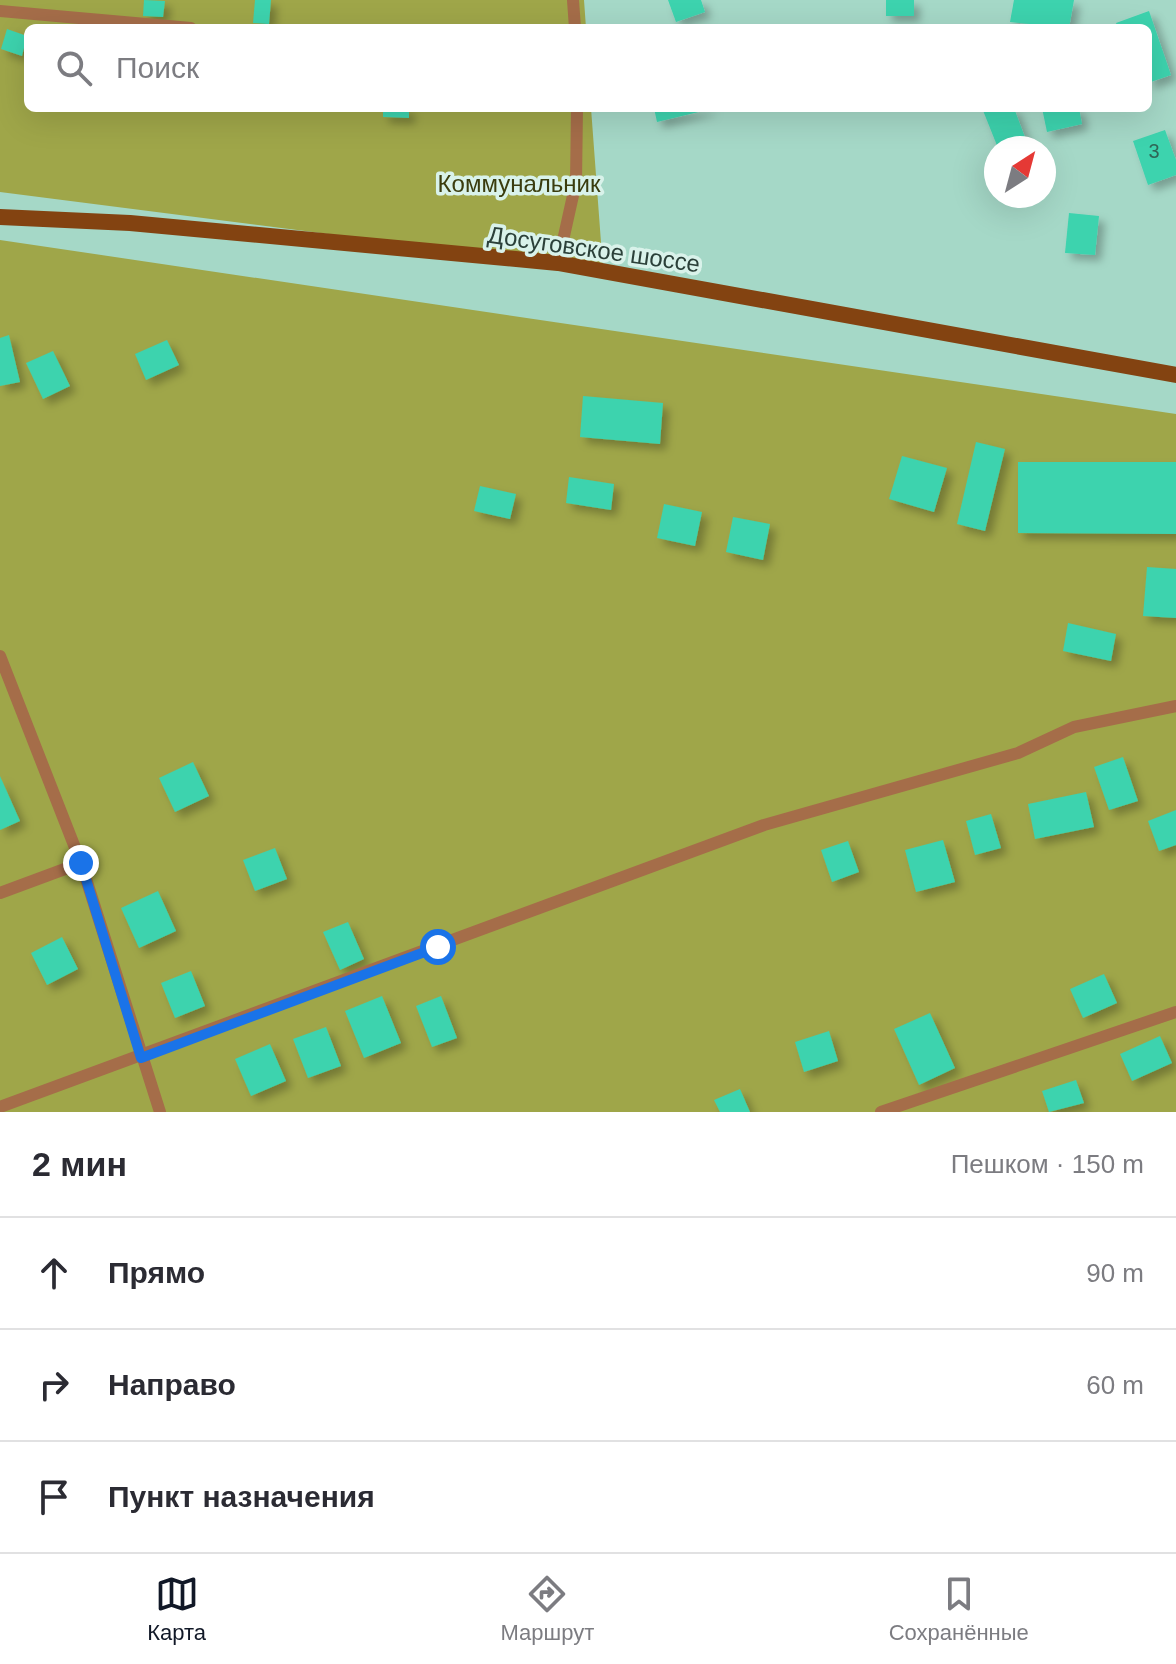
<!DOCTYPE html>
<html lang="ru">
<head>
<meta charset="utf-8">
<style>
	:root { --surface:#fff; --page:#f7f7f7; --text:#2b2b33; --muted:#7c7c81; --line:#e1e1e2; --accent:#111827 }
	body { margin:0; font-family:Arial,sans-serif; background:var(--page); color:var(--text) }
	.compass { position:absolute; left:984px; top:136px; width:72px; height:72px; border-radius:50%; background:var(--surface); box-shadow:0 8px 32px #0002; rotate:36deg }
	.stop { position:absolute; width:24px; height:24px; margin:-18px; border:6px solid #1a73e8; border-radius:50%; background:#fff }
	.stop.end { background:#1a73e8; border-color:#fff; box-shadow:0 2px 8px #0008 }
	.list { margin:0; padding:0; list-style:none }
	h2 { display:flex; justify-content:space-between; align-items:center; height:104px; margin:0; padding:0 32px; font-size:34px }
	h2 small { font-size:26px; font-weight:400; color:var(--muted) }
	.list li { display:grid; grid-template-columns:52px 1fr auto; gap:24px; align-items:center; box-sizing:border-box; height:112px; padding:0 32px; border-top:2px solid var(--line) }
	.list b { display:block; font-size:30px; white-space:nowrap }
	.list em { font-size:26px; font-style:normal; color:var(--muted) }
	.icon { flex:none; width:44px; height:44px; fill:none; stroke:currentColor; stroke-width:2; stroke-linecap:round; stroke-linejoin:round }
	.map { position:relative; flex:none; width:1176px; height:1112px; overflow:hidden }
	.search { position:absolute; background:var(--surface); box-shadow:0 8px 32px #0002; left:24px; right:24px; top:24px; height:88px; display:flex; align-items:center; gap:20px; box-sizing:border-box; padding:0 28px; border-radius:12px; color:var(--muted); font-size:30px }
	.sheet { height:440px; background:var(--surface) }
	nav { display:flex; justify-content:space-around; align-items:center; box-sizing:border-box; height:112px; border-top:2px solid var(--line); background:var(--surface); font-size:22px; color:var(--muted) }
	nav a { display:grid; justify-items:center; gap:4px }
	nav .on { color:var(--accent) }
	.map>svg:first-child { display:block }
	.green { fill:#9fa649 }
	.building { fill:#3cd3ae; filter:url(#shadow) }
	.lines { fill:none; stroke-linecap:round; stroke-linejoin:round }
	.service { stroke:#a56d49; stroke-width:12 }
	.secondary { stroke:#834311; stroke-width:16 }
	.route { stroke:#1a73e8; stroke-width:10 }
	.labels { text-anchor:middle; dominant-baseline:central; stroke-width:7; stroke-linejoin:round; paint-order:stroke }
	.number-label { font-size:20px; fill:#2f6556 }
	.park-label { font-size:24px; fill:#3a3c0e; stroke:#d9f2ea }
	.street-label { font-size:24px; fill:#2b4039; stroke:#d9f2ea }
</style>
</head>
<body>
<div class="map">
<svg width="1176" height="1112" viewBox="0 0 1176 1112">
	<defs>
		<filter id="shadow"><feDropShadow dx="6" dy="6" stdDeviation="4" flood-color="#0004"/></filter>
	</defs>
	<rect width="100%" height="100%" fill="#a5d8c7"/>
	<g class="green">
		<path d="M0 0H584L586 28H28V108H591L603 269 0 192Z"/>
		<path d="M0 240 1176 414V1112H0Z"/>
	</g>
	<g class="building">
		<path d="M144 0 165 1 163 17 143 16Z"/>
		<path d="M255 0H271L269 24 253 23Z"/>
		<path d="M668 0H701L705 12 676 22Z"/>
		<rect x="886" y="0" width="28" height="16"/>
		<path d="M1014 0H1074L1069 28 1010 22Z"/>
		<path d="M1149 11 1171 75 1148 83V28H1118L1116 23Z"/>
		<path d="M7 29 27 36 22 56 1 49Z"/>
		<path d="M383 108H409V118L383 117Z"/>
		<path d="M654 108H711V109L657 122Z"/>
		<path d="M982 108H1014L1029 148H998Z"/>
		<path d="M1042 108H1079L1082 124 1047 132Z"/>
		<path d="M1165 130 1176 160V175L1148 185 1133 141Z"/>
		<path d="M1069 213 1099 216 1095 255 1065 253Z"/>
		<path d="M9 335 20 382 0 386V338Z"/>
		<path d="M167 340 179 365 146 380 135 354Z"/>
		<path d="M53 351 70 386 43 399 26 363Z"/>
		<path d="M583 396 663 403 660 444 580 437Z"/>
		<path d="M976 442 1005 449 985 531 957 524Z"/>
		<path d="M902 456 947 468 934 512 889 499Z"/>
		<path d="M1018 462H1176V534L1018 533Z"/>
		<path d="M569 477 614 484 611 510 566 503Z"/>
		<path d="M480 486 516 494 510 519 474 511Z"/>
		<path d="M664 504 702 512 695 546 657 538Z"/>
		<path d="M733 517 770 524 763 560 726 552Z"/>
		<path d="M1147 567 1176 569V618L1143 616Z"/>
		<path d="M1068 623 1116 634 1111 661 1063 651Z"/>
		<path d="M1123 757 1138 801 1109 810 1094 767Z"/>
		<path d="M193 762 209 796 175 812 159 778Z"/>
		<path d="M0 776 20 821 0 830Z"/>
		<path d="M1086 792 1094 827 1035 839 1028 804Z"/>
		<path d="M1176 810V845L1159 851 1148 821Z"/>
		<path d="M991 814 1001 848 975 855 966 821Z"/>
		<path d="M943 840 955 882 916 892 905 850Z"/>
		<path d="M848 841 859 872 832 882 821 850Z"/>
		<path d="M275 848 287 879 255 891 243 860Z"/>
		<path d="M158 891 176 931 139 948 121 908Z"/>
		<path d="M348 922 364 959 340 970 323 932Z"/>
		<path d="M62 937 78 969 47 985 31 953Z"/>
		<path d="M191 971 205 1006 175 1018 161 983Z"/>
		<path d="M1104 974 1117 1003 1083 1018 1070 989Z"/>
		<path d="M382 996 401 1043 364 1058 345 1011Z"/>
		<path d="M441 996 457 1038 432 1047 416 1006Z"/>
		<path d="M930 1013 955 1068 919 1085 894 1029Z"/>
		<path d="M326 1027 341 1066 308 1078 293 1039Z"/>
		<path d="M829 1031 838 1061 804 1072 795 1042Z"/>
		<path d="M1160 1036 1172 1063 1132 1081 1120 1054Z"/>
		<path d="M270 1044 286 1081 251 1096 235 1059Z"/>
		<path d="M1076 1080 1084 1103 1049 1112 1042 1091Z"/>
		<path d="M740 1089 750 1112H720L714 1100Z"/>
	</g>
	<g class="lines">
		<g class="service">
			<path d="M573 0 575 28"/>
			<path d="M0 11 191 28"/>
			<path d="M558 263 576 182 577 108"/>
			<path d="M0 656 81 863 160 1112"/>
			<path d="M0 893 81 863"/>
			<path d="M0 1107 764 825 1018 753 1074 727 1176 706"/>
			<path d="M881 1112 1176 1012"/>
		</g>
		<path class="secondary" d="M0 217 130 223 558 263 1176 375"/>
	</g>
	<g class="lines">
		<path class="route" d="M81 863 141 1058 438 947"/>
	</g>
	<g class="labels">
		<g class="number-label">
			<text x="1154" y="151">3</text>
		</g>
		<g class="park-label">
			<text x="519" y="183">Коммунальник</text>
		</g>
		<g class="street-label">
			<text transform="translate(594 249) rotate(8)">Досуговское шоссе</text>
		</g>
	</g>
</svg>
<svg class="compass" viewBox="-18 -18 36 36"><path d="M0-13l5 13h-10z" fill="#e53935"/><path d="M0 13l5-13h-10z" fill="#7c7c81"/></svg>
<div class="stop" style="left:438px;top:947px"></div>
<div class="stop end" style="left:81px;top:863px"></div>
<div class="search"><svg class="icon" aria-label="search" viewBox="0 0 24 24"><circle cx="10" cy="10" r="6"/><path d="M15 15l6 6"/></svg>Поиск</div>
</div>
<section class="sheet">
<h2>2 мин<small>Пешком · 150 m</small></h2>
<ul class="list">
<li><svg class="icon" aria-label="ahead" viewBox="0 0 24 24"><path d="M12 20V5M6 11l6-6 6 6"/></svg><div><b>Прямо</b></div><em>90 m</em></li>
<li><svg class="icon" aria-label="right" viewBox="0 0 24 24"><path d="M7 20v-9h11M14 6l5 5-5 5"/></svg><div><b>Направо</b></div><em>60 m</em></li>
<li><svg class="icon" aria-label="arrive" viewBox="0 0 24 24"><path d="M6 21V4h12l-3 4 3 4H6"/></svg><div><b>Пункт назначения</b></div></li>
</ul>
</section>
<nav>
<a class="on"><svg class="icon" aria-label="map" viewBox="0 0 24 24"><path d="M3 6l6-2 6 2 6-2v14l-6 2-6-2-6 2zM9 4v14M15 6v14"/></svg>Карта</a>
<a><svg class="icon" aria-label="directions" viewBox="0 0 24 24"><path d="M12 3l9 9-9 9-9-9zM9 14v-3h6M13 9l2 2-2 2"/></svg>Маршрут</a>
<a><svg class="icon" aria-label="saved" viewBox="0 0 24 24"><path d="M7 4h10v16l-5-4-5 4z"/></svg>Сохранённые</a>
</nav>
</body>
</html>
